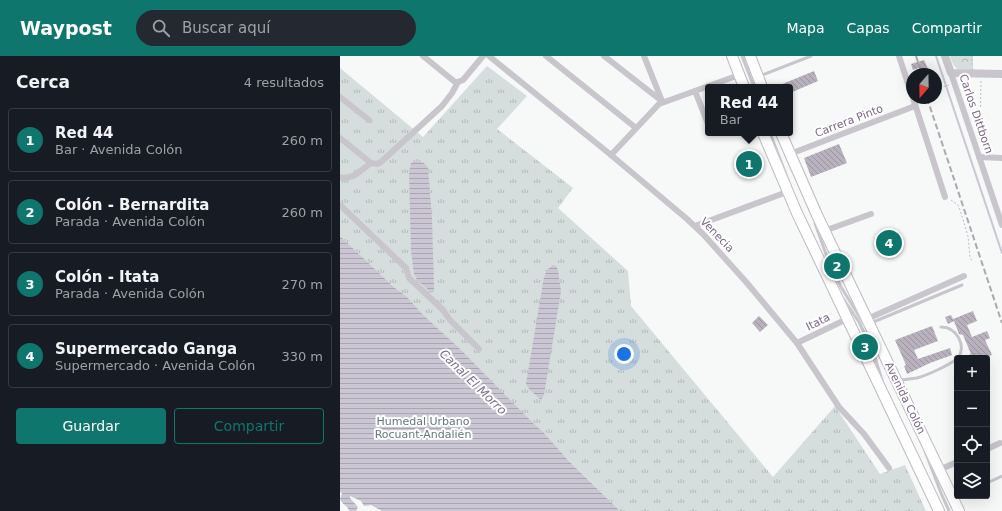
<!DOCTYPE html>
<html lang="es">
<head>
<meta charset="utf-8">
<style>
	:root { --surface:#171b24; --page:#242831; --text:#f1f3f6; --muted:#9ea1a6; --line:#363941; --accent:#0f766e }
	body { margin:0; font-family:"DejaVu Sans",sans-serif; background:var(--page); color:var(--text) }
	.controls { position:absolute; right:12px; bottom:12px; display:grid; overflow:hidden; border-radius:4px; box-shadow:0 4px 16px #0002 }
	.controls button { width:36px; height:36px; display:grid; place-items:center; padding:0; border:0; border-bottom:1px solid var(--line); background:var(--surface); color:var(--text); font:20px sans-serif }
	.compass { position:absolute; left:566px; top:12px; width:36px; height:36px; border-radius:50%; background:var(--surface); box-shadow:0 4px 16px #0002; rotate:200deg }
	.you { position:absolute; left:284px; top:298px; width:14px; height:14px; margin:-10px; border:3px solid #fff; border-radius:50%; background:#1a73e8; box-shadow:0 0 0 6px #1a73e833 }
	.badge { display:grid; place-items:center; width:26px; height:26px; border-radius:50%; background:var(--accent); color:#fff; font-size:13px; font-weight:700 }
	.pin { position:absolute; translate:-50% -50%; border:2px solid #fff; box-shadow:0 1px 4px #0006 }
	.popup { position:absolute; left:365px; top:28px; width:88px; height:52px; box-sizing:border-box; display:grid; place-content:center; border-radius:4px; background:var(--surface); filter:drop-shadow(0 1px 3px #0005); font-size:13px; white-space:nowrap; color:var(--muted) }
	.popup b { font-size:15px; color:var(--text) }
	.popup::after { content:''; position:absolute; left:50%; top:100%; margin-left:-8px; border:8px solid transparent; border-top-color:var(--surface) }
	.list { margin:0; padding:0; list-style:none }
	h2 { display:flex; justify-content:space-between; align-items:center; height:52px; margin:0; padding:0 16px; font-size:17px }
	h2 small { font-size:13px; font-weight:400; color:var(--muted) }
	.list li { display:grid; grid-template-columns:26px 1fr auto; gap:12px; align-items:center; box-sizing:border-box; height:64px; margin:0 8px 8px; padding:0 8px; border:1px solid var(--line); border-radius:4px }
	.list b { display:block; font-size:15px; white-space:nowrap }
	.list p { margin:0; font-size:13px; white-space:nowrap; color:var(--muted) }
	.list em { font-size:13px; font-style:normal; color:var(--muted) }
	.actions { display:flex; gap:8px; padding:12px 16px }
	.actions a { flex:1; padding:9px 0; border:1px solid var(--accent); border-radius:4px; text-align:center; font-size:14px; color:var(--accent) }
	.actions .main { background:var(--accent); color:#fff }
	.icon { flex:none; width:22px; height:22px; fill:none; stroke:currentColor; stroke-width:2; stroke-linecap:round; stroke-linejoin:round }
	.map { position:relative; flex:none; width:662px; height:455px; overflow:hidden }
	header { display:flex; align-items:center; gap:24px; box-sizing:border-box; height:56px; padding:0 20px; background:var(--accent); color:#fff }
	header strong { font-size:19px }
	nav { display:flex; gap:22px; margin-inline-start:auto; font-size:14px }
	.search { width:280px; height:36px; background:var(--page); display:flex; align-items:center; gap:10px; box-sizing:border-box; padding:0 14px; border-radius:22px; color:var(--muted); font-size:15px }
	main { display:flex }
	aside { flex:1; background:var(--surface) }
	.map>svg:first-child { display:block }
	.grass { fill:url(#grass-tufts) }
	.forest { fill:url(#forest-crowns) }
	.water { fill:url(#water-rules) }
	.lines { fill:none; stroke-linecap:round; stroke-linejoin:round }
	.stream { stroke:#cbc6d3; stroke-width:2 }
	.building { fill:url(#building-back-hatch) }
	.primary-casing { stroke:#bdb8c0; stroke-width:12 }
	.path { stroke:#c0bcc2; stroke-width:1; stroke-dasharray:2 2; stroke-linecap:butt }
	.service { stroke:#c9c5cc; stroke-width:3 }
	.minor { stroke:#c9c5cc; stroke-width:6 }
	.tertiary { stroke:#c9c5cc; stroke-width:8 }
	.primary { stroke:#fff; stroke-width:10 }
	.rail { stroke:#aea7b3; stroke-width:2; stroke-dasharray:6 3; stroke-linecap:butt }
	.labels { text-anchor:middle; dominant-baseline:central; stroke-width:4; stroke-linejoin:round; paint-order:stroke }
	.street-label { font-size:11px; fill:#7b6887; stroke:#fff }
	.park-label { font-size:11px; fill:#637978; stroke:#fff }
	.water-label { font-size:12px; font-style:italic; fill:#7d6f90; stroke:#fff }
</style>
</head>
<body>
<header>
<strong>Waypost</strong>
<div class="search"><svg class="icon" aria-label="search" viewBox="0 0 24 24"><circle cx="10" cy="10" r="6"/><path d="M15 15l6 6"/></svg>Buscar aquí</div>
<nav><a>Mapa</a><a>Capas</a><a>Compartir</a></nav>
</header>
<main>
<aside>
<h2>Cerca<small>4 resultados</small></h2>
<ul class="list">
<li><span class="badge">1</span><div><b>Red 44</b><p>Bar · Avenida Colón</p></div><em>260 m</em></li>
<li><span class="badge">2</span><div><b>Colón - Bernardita</b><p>Parada · Avenida Colón</p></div><em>260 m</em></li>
<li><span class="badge">3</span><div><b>Colón - Itata</b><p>Parada · Avenida Colón</p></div><em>270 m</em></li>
<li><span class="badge">4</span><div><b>Supermercado Ganga</b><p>Supermercado · Avenida Colón</p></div><em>330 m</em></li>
</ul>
<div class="actions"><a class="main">Guardar</a><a>Compartir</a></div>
</aside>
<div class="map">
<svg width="662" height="455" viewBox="0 0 662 455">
	<defs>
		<pattern id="grass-tufts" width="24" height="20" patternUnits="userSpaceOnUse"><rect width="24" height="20" fill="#d5dedc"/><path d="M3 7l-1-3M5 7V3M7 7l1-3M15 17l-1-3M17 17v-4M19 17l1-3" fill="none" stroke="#b2b8b8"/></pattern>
		<pattern id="forest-crowns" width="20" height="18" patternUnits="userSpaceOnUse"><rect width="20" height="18" fill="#d5dedc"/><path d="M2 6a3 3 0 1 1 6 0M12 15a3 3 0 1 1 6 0" fill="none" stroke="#b2b8b8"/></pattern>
		<pattern id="water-rules" width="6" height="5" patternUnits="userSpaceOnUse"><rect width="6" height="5" fill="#cbc6d3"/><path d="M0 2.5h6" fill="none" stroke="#aaa5b1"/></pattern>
		<pattern id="building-back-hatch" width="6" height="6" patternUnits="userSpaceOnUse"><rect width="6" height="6" fill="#b9b2be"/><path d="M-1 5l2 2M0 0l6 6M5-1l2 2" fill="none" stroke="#9b95a0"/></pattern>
	</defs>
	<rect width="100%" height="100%" fill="#f6f9f7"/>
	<path class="grass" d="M147 10 187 40 157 73 233 132 218 152 288 215 291 250 433 421 495 350 540 418 565 409 586 455H280L55 232 0 180V12L83 81Z"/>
	<path class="forest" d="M610 0H633V14C618 13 615 16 610 0Z"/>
	<g class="water">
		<path d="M74 105C80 105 85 106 88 112L92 162 94 231V235L92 237 78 225 74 218 71 195 69 116 71 107Z"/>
		<path d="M0 180 55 232 67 241 83 259 118 291 194 368 203 376 228 404 280 455H42L31 449 24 450 21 445 10 440V442L18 451 16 455H9C7 448 2 449 0 443L2 437 0 436Z"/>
		<path d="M213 209 216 210 218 214 221 235 204 339 201 344 190 334 186 328 204 221 207 214Z"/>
	</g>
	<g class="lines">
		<path class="stream" d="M596 0 662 197"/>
	</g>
	<g class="building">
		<path d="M584 4 588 13 583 15 581 11 573 14 571 8Z"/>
		<path d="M474 15 478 25 450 37V31H435Z"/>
		<path d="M499 88 507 107 471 121 464 102Z"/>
		<path d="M633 255 637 265 627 269 632 281 647 275 650 282 645 284 652 299 645 302H621L631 298 623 279 619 278 614 265 608 268 605 261 611 259 613 263Z"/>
		<path d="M419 260 428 269 420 276 412 267Z"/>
		<path d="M592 270 598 285 574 294 578 303 610 292 612 299 590 307 567 318 564 310 566 309 555 284Z"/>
	</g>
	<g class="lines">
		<defs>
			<g id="primary">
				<path d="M392 0 404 31"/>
				<path d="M410 0 422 31"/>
				<path d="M423 77 457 157 599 455"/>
				<path d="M441 77 477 159 619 455"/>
			</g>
		</defs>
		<use href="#primary" class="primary-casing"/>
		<g class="path">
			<path d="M632 9V0"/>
			<path d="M596 33 609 29"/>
			<path d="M580 42 582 47 583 46 581 42"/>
			<path d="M640 83 641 24"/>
			<path d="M611 144 618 149 620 154 628 180 630 201 632 205"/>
		</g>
		<g class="service">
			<path d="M402 0 414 31"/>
			<path d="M420 20 471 0"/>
			<path d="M430 77 450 129"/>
			<path d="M444 95 453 116"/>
			<path d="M475 167 487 201 501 231 524 268"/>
			<path d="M502 241 519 266 533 295 542 324"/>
			<path d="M531 267 622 229"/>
			<path d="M601 271C616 271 627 289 618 302"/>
			<path d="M558 325C565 323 570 323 577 322 588 319 607 310 617 303"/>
			<path d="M585 395 601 437 609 455"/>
			<path d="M647 427 662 420"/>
		</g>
		<g class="minor">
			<path d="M83 0 115 26H118"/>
			<path d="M149 0 271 99 347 163 363 178 407 227 457 287 499 351 524 378 549 412"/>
			<path d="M206 0 296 72"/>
			<path d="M264 0 323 46"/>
			<path d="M304 0 322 45"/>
			<path d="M559 0 572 40"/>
			<path d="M611 17 662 169"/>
			<path d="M118 26 123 24 143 0"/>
			<path d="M355 35 368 68"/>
			<path d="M0 41 29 64"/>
			<path d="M573 42 605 141"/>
			<path d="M0 82 31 107"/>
			<path d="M450 98 575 50"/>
			<path d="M271 99 319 48 399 19"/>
			<path d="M639 101 662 102"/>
			<path d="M0 121C12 125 22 113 31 107L37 108 41 106 102 50 112 37 118 26"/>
			<path d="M0 149 66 212 69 222 103 254 110 264 139 293"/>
			<path d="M355 170 447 136"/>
			<path d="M484 175 531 158"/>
			<path d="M527 263 624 220"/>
			<path d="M457 287 507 263"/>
			<path d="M647 393 660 387"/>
			<path d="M599 414 617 406"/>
		</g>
		<path class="tertiary" d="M605 0 611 17 662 18"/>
		<use href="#primary" class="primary"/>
		<g class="rail">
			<path d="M576 0 582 18"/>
			<path d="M587 42 662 267"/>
		</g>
	</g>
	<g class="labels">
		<g class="street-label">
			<text transform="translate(636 58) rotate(71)">Carlos Dittborn</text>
			<text transform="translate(509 65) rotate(-21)">Carrera Pinto</text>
			<text transform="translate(377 179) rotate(46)">Venecia</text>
			<text transform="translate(478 266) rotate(-26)">Itata</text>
			<text transform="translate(565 342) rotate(64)">Avenida Colón</text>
		</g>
		<g class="park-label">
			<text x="83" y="365">Humedal Urbano<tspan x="83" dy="13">Rocuant-Andalién</tspan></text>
		</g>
		<g class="water-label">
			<text transform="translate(133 326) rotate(44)">Canal El Morro</text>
		</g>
	</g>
</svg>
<div class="controls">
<button>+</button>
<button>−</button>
<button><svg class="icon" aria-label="locate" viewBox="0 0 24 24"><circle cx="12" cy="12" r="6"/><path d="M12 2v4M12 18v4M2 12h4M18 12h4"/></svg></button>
<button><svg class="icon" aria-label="layers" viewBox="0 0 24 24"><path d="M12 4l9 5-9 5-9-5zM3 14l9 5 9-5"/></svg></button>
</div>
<svg class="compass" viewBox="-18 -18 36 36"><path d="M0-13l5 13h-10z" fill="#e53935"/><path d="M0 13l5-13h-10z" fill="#9ea1a6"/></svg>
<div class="you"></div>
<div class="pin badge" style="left:409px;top:108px">1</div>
<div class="popup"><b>Red 44</b>Bar</div>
<div class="pin badge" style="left:497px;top:210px">2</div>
<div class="pin badge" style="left:525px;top:291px">3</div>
<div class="pin badge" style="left:549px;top:187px">4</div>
</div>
</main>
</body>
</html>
